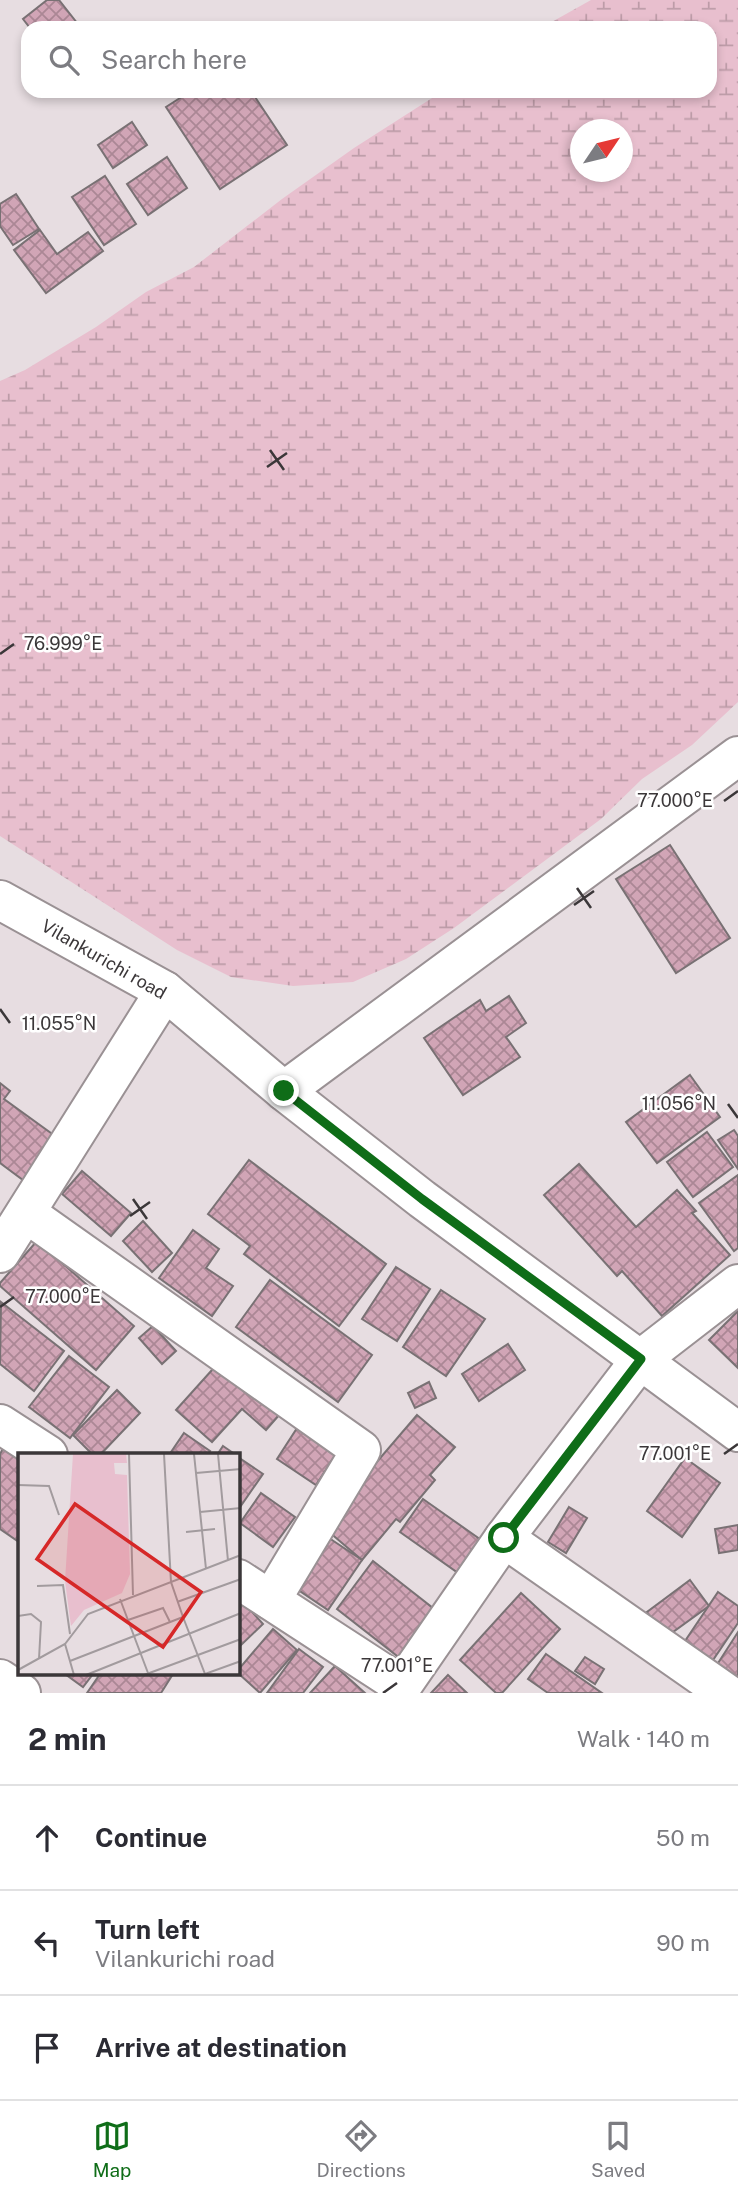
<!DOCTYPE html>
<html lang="en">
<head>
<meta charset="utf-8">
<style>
	:root { --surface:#fff; --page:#f2f2f3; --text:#2b2b33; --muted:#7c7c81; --line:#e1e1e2; --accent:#0f6d18 }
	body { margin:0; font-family:"Public Sans",sans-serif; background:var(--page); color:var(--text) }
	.compass { position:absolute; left:570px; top:119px; width:63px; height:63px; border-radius:50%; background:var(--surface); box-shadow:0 4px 10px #0003; rotate:55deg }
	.stop { position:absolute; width:21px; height:21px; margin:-16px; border:5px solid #0f6d18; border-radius:50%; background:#fff }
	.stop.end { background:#0f6d18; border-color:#fff; box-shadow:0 2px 7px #0008 }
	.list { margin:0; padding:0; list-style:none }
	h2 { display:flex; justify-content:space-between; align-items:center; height:91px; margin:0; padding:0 28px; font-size:30px }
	h2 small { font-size:23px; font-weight:400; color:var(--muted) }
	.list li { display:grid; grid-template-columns:46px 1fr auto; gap:21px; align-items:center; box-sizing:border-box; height:105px; padding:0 28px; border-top:2px solid var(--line) }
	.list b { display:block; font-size:26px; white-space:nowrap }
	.list p { margin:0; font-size:23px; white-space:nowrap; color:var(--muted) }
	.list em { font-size:23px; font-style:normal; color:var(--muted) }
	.icon { flex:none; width:38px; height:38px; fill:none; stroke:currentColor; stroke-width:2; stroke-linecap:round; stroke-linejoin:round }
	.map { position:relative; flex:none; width:738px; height:1693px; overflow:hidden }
	.search { position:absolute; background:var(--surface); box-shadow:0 4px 10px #0003; left:21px; right:21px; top:21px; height:77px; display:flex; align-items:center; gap:18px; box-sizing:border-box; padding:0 24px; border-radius:21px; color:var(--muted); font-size:26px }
	.sheet { height:406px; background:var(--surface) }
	nav { display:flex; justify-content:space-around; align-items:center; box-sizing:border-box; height:98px; border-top:2px solid var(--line); background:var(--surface); font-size:19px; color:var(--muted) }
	nav a { display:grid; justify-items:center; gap:4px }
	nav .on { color:var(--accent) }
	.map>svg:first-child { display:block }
	.wetland { fill:url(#wetland-marsh); fill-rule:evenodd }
	.building { fill:url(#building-cross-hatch); stroke:#797174; stroke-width:2 }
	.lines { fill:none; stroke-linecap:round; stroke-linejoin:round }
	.minor-casing { stroke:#9a9194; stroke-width:42 }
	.major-casing { stroke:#9a9194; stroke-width:42 }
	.minor { stroke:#fff; stroke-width:38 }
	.major { stroke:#fff; stroke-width:38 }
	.route { stroke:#0f6d18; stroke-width:9 }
	.ticks { fill:none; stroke:#3b3739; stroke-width:2.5 }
	.labels { text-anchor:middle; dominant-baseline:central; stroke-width:5; stroke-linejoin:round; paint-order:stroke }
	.street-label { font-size:18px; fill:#3b3739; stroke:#fff }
	.inset-road { fill:none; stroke:#a29b9e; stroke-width:2 }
	.view { fill:#d62828; fill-opacity:0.15; stroke:#d62828; stroke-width:3.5 }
	.inset-edge { fill:none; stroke:#3b3739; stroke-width:3.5 }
	.ticks-label { font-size:18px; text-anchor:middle; fill:#3b3739; stroke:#fff; stroke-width:5; stroke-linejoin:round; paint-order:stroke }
</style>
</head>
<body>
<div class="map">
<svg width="738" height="1693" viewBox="0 0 738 1693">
	<defs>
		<pattern id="wetland-marsh" width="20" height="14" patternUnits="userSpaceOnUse" patternTransform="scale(1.75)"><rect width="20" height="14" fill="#e8bfce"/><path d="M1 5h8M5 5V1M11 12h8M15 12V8" fill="none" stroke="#bd9ca8"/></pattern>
		<pattern id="building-cross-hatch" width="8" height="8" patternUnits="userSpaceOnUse" patternTransform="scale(1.75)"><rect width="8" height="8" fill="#d1a5b6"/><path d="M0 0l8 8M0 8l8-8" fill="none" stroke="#ab8795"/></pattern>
	</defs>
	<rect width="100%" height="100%" fill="#e7dde1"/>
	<path class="wetland" d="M591 0H738V702L692 745 642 779 601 819 454 928 406 959 353 982 293 986 231 977 177 950 0 836V381L25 370 96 327 146 292 194 267 282 199 354 148 443 91H710V28H541ZM580 130H622V172H580Z"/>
	<g class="building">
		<path d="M47 0H59L81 28H30L23 19Z"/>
		<path d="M191 91H251L287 145 220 189 166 107Z"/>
		<path d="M132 122 147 145 113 168 98 145Z"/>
		<path d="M167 157 187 188 148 215 127 184Z"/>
		<path d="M105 176 136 224 104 245 72 197Z"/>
		<path d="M16 194 39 229 13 245 0 226V204Z"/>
		<path d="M40 230 57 254 88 232 103 251 46 293 14 250Z"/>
		<path d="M670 845 730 938 676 973 616 879Z"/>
		<path d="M509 996 526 1023 506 1037 520 1057 463 1095 424 1038 480 1000 486 1011Z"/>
		<path d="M690 1075 720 1117 657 1163 626 1122Z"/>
		<path d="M0 1083 10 1091 4 1099 55 1136 23 1180 0 1163Z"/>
		<path d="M734 1130 738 1136V1169L718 1140Z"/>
		<path d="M707 1132 733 1167 693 1197 667 1162Z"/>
		<path d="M249 1160 386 1264 339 1326 244 1254 250 1246 208 1214Z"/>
		<path d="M579 1164 636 1227 677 1190 696 1211 692 1213 730 1255 662 1316 622 1271 617 1276 544 1195Z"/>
		<path d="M82 1171 131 1213 111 1236 62 1194Z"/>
		<path d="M738 1175V1248L734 1251 699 1203Z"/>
		<path d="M143 1221 172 1253 152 1272 123 1241Z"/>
		<path d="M193 1230 219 1249 206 1268 233 1286 212 1316 159 1278Z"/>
		<path d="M37 1241 134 1326 96 1370 0 1286V1283Z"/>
		<path d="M396 1267 430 1289 397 1341 362 1319Z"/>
		<path d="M270 1280 372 1355 338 1402 236 1327Z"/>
		<path d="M441 1290 485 1319 446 1376 403 1347Z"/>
		<path d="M1 1302 64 1351 34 1391 0 1364Z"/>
		<path d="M738 1311V1368L709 1340Z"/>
		<path d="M153 1326 176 1351 162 1364 139 1338Z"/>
		<path d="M508 1344 525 1370 479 1401 462 1374Z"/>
		<path d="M69 1356 109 1387 70 1438 29 1407Z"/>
		<path d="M221 1360 280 1414 266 1430 242 1409 212 1442 176 1410Z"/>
		<path d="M429 1382 436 1398 415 1408 408 1393Z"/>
		<path d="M117 1390 140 1413 100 1455H93L73 1435Z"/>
		<path d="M417 1415 455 1447 430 1475 435 1480 400 1522 396 1519 362 1560 322 1526Z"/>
		<path d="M301 1422 340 1448 316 1485 277 1459Z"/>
		<path d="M184 1433 210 1451 207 1455H169Z"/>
		<path d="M223 1446 236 1455H217Z"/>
		<path d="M3 1449 19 1459V1542L0 1529V1454Z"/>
		<path d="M238 1457 263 1474 238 1510Z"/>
		<path d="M685 1458 720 1483 682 1537 647 1511Z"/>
		<path d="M261 1493 295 1517 273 1547 240 1523Z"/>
		<path d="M423 1499 484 1542 461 1575 400 1532Z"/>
		<path d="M569 1507 587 1518 566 1553 548 1542Z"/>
		<path d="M738 1525V1550L719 1553 715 1529Z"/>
		<path d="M326 1536 362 1560 328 1610 285 1581Z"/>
		<path d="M373 1561 438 1612 401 1659 337 1609Z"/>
		<path d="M690 1580 709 1606 666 1637 647 1612Z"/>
		<path d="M718 1592 738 1606V1623L711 1663 683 1644Z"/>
		<path d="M521 1593 560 1629 502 1693H496L460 1660Z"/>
		<path d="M238 1596 263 1624 238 1648Z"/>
		<path d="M273 1629 297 1650 260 1693 238 1673V1670Z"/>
		<path d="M738 1632V1687L713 1671Z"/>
		<path d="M299 1649 323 1667 303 1693H267Z"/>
		<path d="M546 1654 602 1693H548L528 1679Z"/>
		<path d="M585 1657 604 1669 595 1684 575 1671Z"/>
		<path d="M335 1666 365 1693H310Z"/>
		<path d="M65 1674H93L83 1687Z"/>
		<path d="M100 1674H173L161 1693H87Z"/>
		<path d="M448 1675 467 1693H431Z"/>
	</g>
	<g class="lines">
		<defs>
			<g id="minor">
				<path d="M284 1091 738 756"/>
				<path d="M26 1213 361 1450 271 1600"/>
				<path d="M0 1253 165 991"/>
				<path d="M0 1424 48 1455"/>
				<path d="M504 1538 726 1693"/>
				<path d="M238 1579 401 1685"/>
				<path d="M0 1679 21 1693"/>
				<path d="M397 1693 504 1538 641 1359 738 1284"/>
			</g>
			<path id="major" d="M0 900 165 991 284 1091 422 1199 738 1432"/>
		</defs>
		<use href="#minor" class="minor-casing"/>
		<use href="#major" class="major-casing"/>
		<use href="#minor" class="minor"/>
		<use href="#major" class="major"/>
	</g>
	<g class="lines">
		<path class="route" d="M284 1091 422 1199 641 1359 504 1538"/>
	</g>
	<path class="ticks" d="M270 450 284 470M267 467 287 453M0 654 14 644M724 801 738 791M577 888 591 908M574 905 594 891M0 1009 10 1023M728 1104 738 1118M133 1199 147 1219M130 1216 150 1202M0 1307 14 1297M724 1454 738 1444M383 1693 397 1683"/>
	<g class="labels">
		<g class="street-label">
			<text transform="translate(104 959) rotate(30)">Vilankurichi road</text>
		</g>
	</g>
	<g transform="translate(18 1453)">
		<rect width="222" height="222" fill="#e7dde1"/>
		<path d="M55 1H108L109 10H96L97 21 109 22 112 121 104 140 66 157 53 173 47 128Z" fill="#e8bfce"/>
		<path class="inset-road" d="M111 1 115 142M146 1 153 129 165 164 187 221 223 208M176 1 188 116M200 1 210 108M178 20 223 16M0 32 31 33 41 62M182 59 223 55M168 79 197 76M19 133 45 132 52 181M102 146 130 220M159 149 223 126M0 163 13 161 23 169 21 206M110 167 145 155 152 169M47 191 56 222M52 208 165 164M0 217 47 191 70 161 223 102M68 222 223 160M126 222 223 186"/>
		<path class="view" d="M57 51 183 139 145 194 19 106Z"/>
		<rect width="222" height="222" class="inset-edge"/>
	</g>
	<g class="ticks-label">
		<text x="63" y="650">76.999°E</text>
		<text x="675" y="807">77.000°E</text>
		<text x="59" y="1030">11.055°N</text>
		<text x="679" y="1110">11.056°N</text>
		<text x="63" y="1303">77.000°E</text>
		<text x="675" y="1460">77.001°E</text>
		<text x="397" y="1672">77.001°E</text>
	</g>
</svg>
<svg class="compass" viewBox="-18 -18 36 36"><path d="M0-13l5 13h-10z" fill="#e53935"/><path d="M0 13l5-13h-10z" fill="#7c7c81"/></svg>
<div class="stop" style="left:504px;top:1538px"></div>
<div class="stop end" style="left:284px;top:1091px"></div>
<div class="search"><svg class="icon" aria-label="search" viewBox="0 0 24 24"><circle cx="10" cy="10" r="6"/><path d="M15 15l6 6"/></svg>Search here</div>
</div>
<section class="sheet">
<h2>2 min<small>Walk · 140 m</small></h2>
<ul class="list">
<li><svg class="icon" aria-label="ahead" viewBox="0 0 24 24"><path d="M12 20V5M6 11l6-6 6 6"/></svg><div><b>Continue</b></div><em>50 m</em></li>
<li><svg class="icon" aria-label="left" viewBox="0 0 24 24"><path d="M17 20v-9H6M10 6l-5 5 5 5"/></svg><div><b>Turn left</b><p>Vilankurichi road</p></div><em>90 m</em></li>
<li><svg class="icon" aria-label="arrive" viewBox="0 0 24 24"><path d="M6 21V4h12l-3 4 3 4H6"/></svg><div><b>Arrive at destination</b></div></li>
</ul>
</section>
<nav>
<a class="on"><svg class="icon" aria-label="map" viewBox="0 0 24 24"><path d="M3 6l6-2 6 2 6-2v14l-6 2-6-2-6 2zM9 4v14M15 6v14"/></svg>Map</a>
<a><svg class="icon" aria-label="directions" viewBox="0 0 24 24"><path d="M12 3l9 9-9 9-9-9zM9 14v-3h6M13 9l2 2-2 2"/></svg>Directions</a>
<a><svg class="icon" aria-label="saved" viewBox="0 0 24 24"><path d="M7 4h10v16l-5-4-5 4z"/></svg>Saved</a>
</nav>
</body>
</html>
